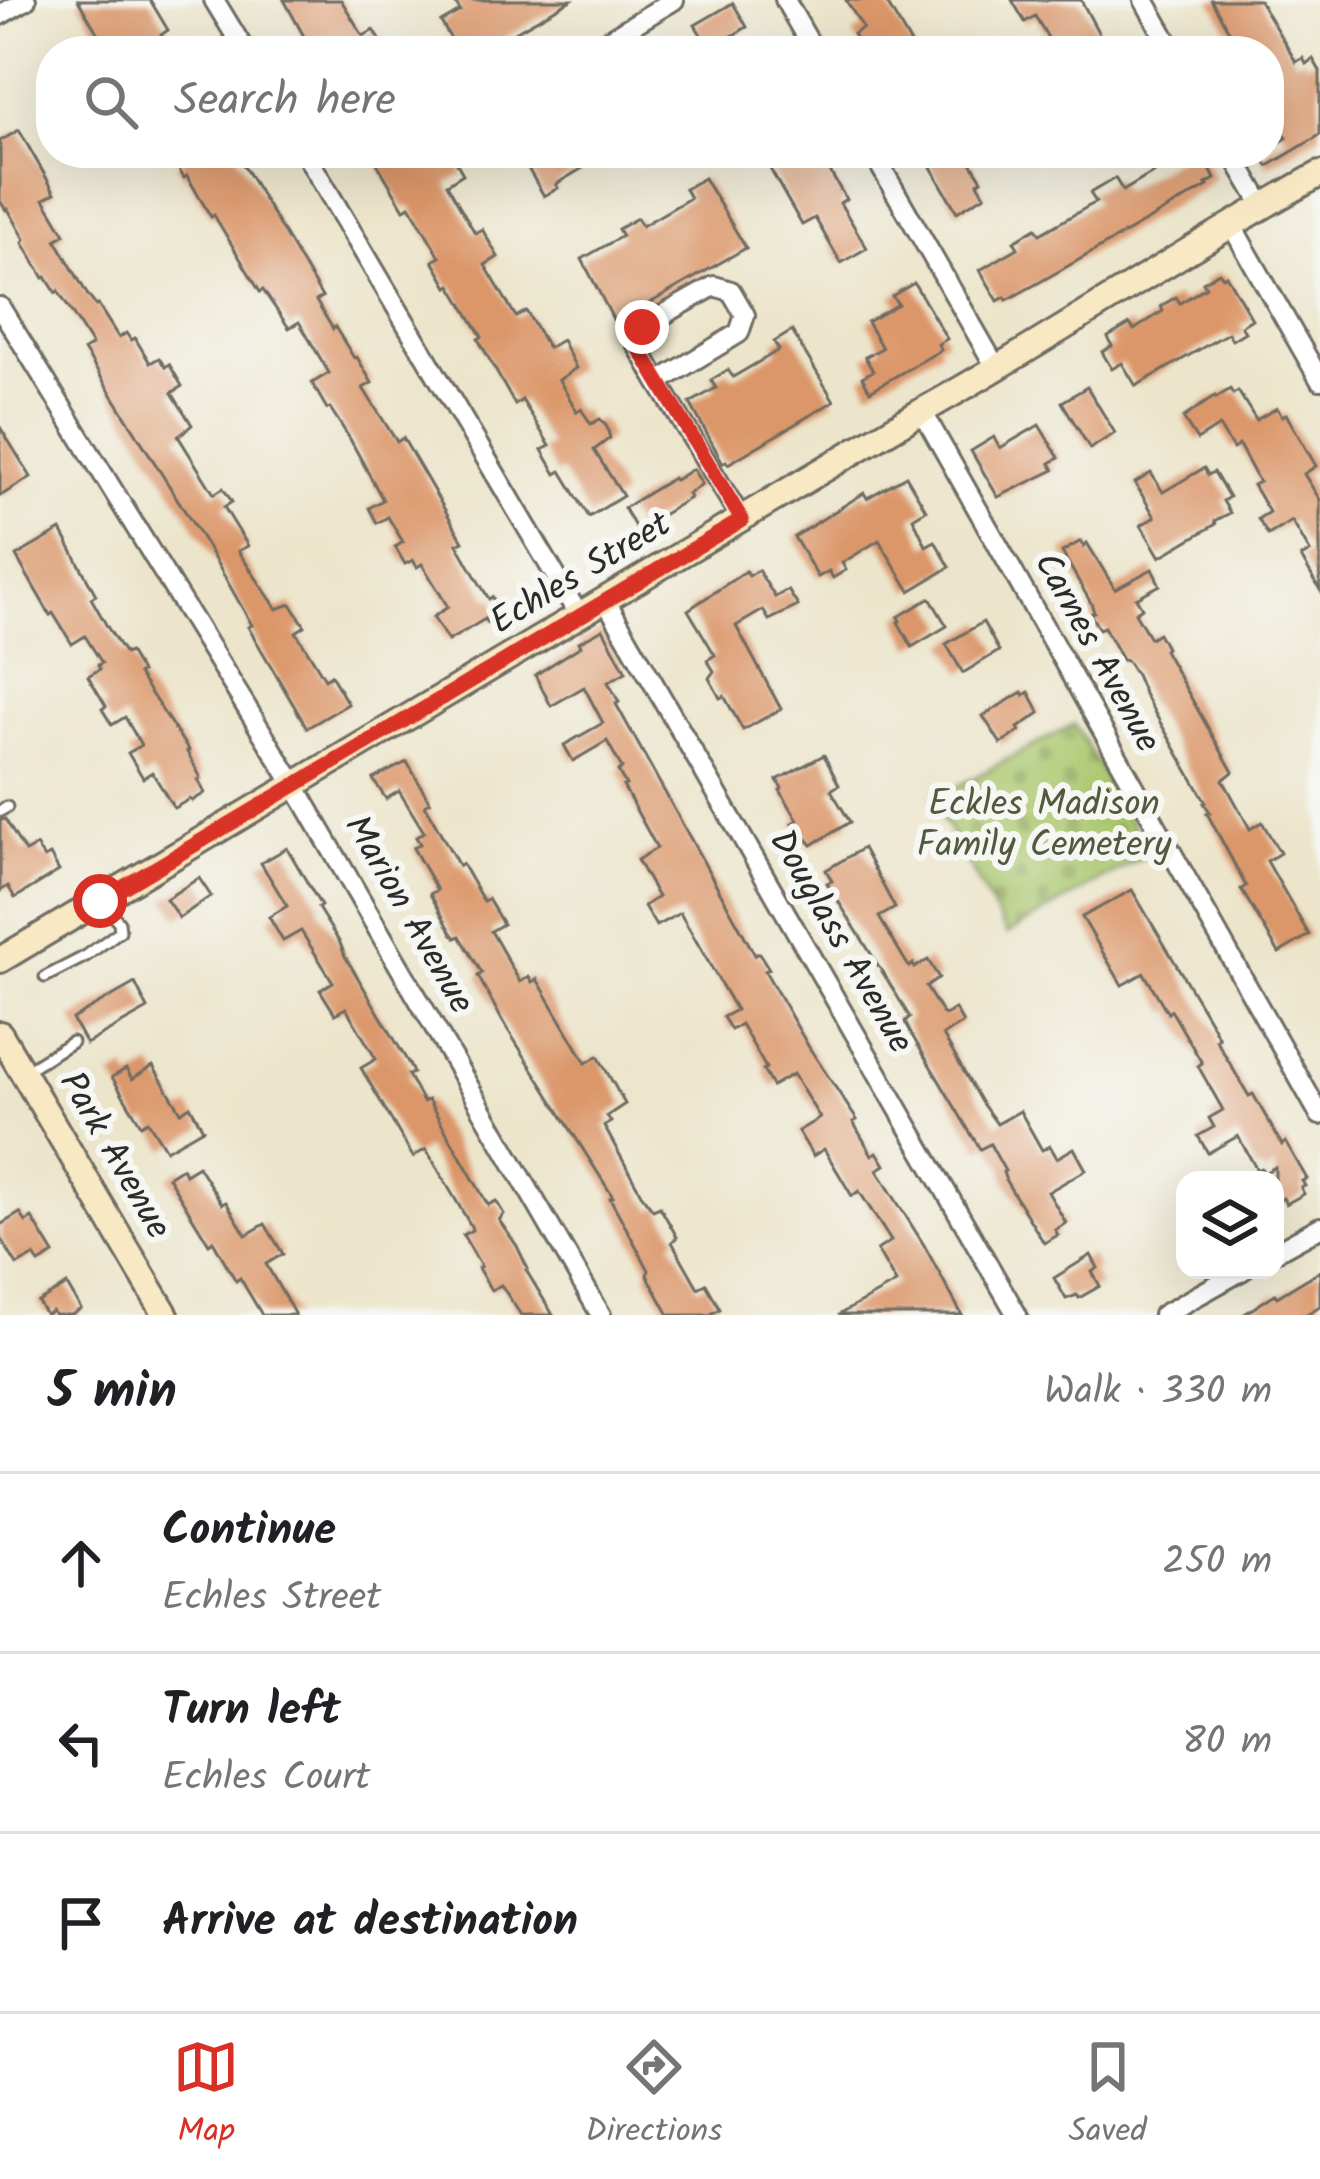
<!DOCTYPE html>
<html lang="en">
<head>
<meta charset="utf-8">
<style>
	:root { --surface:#fff; --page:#f2f2f2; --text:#202124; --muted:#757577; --line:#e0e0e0; --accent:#d93025 }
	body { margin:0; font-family:Kalam,sans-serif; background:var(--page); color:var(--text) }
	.controls { position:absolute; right:36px; bottom:36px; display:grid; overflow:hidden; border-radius:24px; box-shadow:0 12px 48px #0002 }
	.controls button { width:108px; height:108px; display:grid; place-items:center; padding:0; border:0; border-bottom:3px solid var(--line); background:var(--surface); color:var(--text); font:60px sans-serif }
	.stop { position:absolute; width:36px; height:36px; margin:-27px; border:9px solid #d93025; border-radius:50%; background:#fff }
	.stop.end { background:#d93025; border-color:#fff; box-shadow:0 3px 12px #0008 }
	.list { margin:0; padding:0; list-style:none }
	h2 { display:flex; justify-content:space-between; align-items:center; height:156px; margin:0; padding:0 48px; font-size:51px }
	h2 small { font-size:39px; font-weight:400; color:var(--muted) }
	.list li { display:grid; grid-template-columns:78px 1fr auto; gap:36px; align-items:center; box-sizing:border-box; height:180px; padding:0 48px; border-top:3px solid var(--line) }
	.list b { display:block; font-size:45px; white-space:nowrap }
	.list p { margin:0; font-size:39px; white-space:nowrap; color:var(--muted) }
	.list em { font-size:39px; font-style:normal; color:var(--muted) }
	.icon { flex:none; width:66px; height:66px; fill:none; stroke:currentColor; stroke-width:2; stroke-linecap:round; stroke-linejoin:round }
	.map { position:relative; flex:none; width:1320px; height:1315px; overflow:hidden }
	.search { position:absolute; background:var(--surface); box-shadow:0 12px 48px #0002; left:36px; right:36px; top:36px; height:132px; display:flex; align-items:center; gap:30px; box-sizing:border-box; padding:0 42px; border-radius:48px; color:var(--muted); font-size:45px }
	.sheet { height:696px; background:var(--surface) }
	nav { display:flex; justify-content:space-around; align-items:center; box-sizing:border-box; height:168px; border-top:3px solid var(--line); background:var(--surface); font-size:33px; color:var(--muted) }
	nav a { display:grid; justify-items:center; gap:6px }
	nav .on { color:var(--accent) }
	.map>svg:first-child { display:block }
	.cemetery { fill:url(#cemetery-stones); stroke:#6b794c; stroke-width:3 }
	.building { fill:#db9669 }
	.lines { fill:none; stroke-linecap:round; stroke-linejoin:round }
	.lane-casing { stroke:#6f6c63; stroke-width:15 }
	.street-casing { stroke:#6f6c63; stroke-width:24 }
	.secondary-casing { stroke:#6f6c63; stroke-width:30 }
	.lane { stroke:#fff; stroke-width:9 }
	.street { stroke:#fff; stroke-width:18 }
	.secondary { stroke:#f8e8c3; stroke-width:24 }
	.route { stroke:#d93025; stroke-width:15 }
	.labels { text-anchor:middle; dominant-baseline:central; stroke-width:12; stroke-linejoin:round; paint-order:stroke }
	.street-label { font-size:36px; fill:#2b2b2b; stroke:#f6f6f2 }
	.park-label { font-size:36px; fill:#515a3f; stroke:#f6f6f2 }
</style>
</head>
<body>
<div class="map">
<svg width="1320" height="1315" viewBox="0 0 1320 1315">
	<defs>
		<pattern id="cemetery-stones" width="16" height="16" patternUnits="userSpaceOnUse" patternTransform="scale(3)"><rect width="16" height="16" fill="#abc76e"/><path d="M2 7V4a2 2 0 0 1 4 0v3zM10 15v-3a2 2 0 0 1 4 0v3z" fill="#93ab5f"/></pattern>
	</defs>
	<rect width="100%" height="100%" fill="#f6f6f2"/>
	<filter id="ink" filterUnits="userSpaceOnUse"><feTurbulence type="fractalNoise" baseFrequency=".00833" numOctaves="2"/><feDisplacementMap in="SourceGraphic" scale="24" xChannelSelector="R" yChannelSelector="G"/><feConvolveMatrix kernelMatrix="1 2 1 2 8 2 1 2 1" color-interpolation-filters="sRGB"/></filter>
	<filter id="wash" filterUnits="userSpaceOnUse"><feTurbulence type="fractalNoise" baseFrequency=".004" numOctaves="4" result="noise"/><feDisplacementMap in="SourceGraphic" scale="48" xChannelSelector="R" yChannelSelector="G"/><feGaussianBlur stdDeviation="2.7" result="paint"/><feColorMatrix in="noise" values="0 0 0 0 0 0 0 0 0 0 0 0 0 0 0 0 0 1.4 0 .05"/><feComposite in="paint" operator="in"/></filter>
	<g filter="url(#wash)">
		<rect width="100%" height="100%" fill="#ece5cb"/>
		<path class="cemetery" d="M1074 724 1149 853 1007 934 932 800Z"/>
		<g id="blocks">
			<g class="building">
				<path d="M78 0H150L168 30 161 35 170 51H108Z"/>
				<path d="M284 0H341L363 36 374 30 387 51H312Z"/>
				<path d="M454 0H571L482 51H458L441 22 460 11Z"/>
				<path d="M846 0H885L915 51H863L853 34 863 28Z"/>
				<path d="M1012 0H1081L1108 51H1056L1035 16 1025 22Z"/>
				<path d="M1211 0H1259L1296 62 1303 58 1306 64 1313 59 1320 71V135L1268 166 1260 154 1269 153V149L1287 138 1269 108V51H1236L1230 39 1233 38Z"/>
				<path d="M733 3 747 27 710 49 695 25Z"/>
				<path d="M19 130 55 193 44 199 65 234 56 240 87 294 96 306 98 305 119 338 126 333 131 340 135 338 150 363 159 358 165 367 169 364 182 386 172 393 192 425 178 436 214 494 223 488 232 502 224 507 248 546 238 551 277 609 291 604 305 626 296 632 325 679 331 675 348 704 307 728 248 627 252 625 210 551 84 350 92 345 58 291 56 293 46 277 44 278 23 243 25 239 8 209 6 210 0 201V141Z"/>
				<path d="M179 153H236L322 297 316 301 333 329 335 327 354 358 357 357 372 383 363 388 397 442 403 438 463 541 457 544 474 574 489 599 492 597 502 614 487 623 485 619 448 641 433 617 448 607 422 564 417 567 413 560 405 564 395 547 403 542 388 517 377 523 369 508 383 500 350 439 330 408 327 409 312 383 329 373 299 322 289 328 263 290 260 292 214 215 211 217 187 176 184 178 176 165 183 161Z"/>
				<path d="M371 153H451L463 174 447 184 475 233 482 229 498 257 485 265 516 317 526 311 548 348 562 340 576 368 559 380 577 412 581 409 591 424 600 419 607 427 610 438 594 450 623 496 589 517 561 471 556 474 542 450 550 446 522 400 515 405 478 339 482 337 451 285 448 287 433 261 440 257 410 206 404 209Z"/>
				<path d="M519 153H608L556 184 558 188 544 196Z"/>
				<path d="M794 153H819L846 199 840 203 867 248 841 263 815 218 802 225 769 167Z"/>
				<path d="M923 153H965L982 180 978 183 985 195 957 212Z"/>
				<path d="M1186 153H1202L1215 179 1206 184 1208 186 1040 282 1007 300 1005 297 998 301 980 270 1018 248 1014 241 1036 228 1040 234 1096 202 1090 193 1115 178 1123 191Z"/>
				<path d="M704 178 746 248 615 323 582 259 622 236 618 229 637 218 642 226 690 198 685 189Z"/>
				<path d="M1219 272 1223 277 1226 275 1252 319 1241 326 1245 332 1232 340 1228 333 1136 386 1122 363 1112 369 1102 352 1112 346 1108 337 1130 324 1134 330 1163 311 1161 306 1176 297 1180 303 1206 287 1203 282Z"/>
				<path d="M914 283 947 339 938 344 941 350 870 391 862 377 873 371 865 357 882 348 867 322 898 304 892 296Z"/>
				<path d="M792 331 834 401 728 464 726 461 723 463 690 403 716 388 711 380 728 370 733 377 779 350 774 342Z"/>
				<path d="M1087 387 1115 433 1090 449 1062 402Z"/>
				<path d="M1230 389 1233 394 1238 391 1256 420 1277 408 1282 416 1286 414 1316 466 1304 474 1320 500V590L1301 557 1310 552 1292 521 1268 535 1258 519 1269 512 1253 485 1259 482 1239 445 1233 449 1219 426 1197 440 1183 418 1215 396 1216 398Z"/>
				<path d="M1039 425 1059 458 1050 463 1054 470 998 497 971 451 994 437 1000 448Z"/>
				<path d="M0 427 31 477 0 496Z"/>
				<path d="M1204 468 1208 475 1214 472 1229 497 1223 501 1230 513 1215 521 1216 524 1160 557 1141 525 1155 517 1135 483 1151 473 1163 492Z"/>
				<path d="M693 469 702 484 688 494 690 498 637 530 624 508 673 478 675 480Z"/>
				<path d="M906 476 926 510 913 518 926 546 935 541 950 567 910 591 879 540 842 563 846 570 833 578 829 571 818 577 794 537 864 493 867 498Z"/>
				<path d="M61 530 96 595 91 598 108 628 125 654 129 652 141 672 138 674 189 751 187 752 201 778 198 780 205 793 192 801 190 799 174 808 152 772 143 778 128 753 141 745 125 717 112 725 102 709 106 706 88 676 100 669 98 665 102 663 85 636 72 644 53 613 50 615 16 556Z"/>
				<path d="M1081 541 1084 546 1087 543 1115 589 1152 569 1160 585 1136 598 1142 608 1135 613 1150 638 1158 633 1166 648 1164 650 1233 772 1223 780 1250 829 1262 822 1280 853 1267 861 1309 935 1279 953 1241 889 1246 886 1207 813 1210 812 1204 803 1206 802 1145 696 1136 675 1127 661 1122 660 1104 627 1099 629 1090 614 1094 612 1091 603 1062 552Z"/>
				<path d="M758 570 775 597 788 590 798 606 769 620 763 610 736 626 781 709 743 730 724 696 720 698 709 678 714 671 707 660 715 655 688 610 746 571 749 576Z"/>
				<path d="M930 598 947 626 912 647 898 622 900 621 898 617Z"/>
				<path d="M983 622 999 651 963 673 946 644Z"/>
				<path d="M603 629 626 672 608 682 619 702 616 704 755 955 759 953 769 969 765 971 810 1049 857 1120 853 1122 872 1155 877 1152 885 1165 877 1170 924 1245 962 1315H838L896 1283 877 1250 891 1241 859 1191 852 1196 824 1149 813 1156 798 1131 820 1118 793 1074 772 1086 763 1070 766 1068 741 1024 731 1030 723 1017 736 1010 680 913 656 926 644 906 658 897 637 860 657 848 623 786 626 785 618 771 622 768 607 741 573 761 564 745 603 723 584 687 551 706 535 675 581 646 579 642Z"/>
				<path d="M1022 692 1024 695 1029 692 1040 713 1018 728 1020 731 1001 744 983 716Z"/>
				<path d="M824 755 839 785 831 790 850 822 812 845 793 823 798 820 780 790 782 788 777 780Z"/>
				<path d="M407 762 430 802 425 805 459 866 462 864 484 902 488 899 503 924 491 931 520 982 529 977 532 982 537 979 586 1063 598 1056 617 1090 625 1104 607 1116 611 1122 604 1126 643 1197 653 1210 660 1207 677 1237 672 1242 698 1288 706 1284 720 1309 709 1315H669L647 1275 649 1270 610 1198 613 1197 503 1022 478 976 482 973 460 936 456 938 452 933 430 894 437 890 413 848 420 844 416 837 424 832 399 791 386 799 373 779Z"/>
				<path d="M5 819 25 852 36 846 44 858 50 855 59 871 15 898 8 886 0 891V820Z"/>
				<path d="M287 848 321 906 318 908 340 943 345 956 409 1064 413 1073 408 1075 423 1102 428 1100 488 1205 496 1201 504 1214 499 1220 517 1246 528 1269 526 1270 553 1315H521L501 1285 491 1290 478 1268 481 1266 463 1235 472 1230 471 1226 426 1149 413 1157 361 1068 376 1059 346 1008 335 1014 320 990 333 982 301 931 283 941 269 917 287 906 261 863Z"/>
				<path d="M863 848 895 908 879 917 909 967 913 964 914 968 928 960 939 978 926 987 942 1013 946 1015 955 1009 963 1023 943 1035 981 1102 997 1124 1020 1111 1042 1150 1050 1146 1057 1158 1074 1148 1086 1170 1048 1192 1066 1223 1055 1230 1058 1235 1044 1243 1006 1181 1003 1172 1005 1171 990 1144 980 1149 910 1032 905 1022 910 1018 896 994 827 883 832 881 826 870Z"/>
				<path d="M199 878 211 896 179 918 166 899Z"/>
				<path d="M1132 890 1211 1023 1219 1038 1216 1040 1249 1096 1253 1094 1282 1145 1286 1142 1307 1179 1302 1181 1305 1186 1301 1188 1304 1194 1286 1204 1283 1198 1275 1203V1167L1264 1173 1261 1168 1257 1170 1238 1136 1208 1153 1198 1136 1214 1127 1209 1118 1223 1110 1198 1066 1202 1063 1171 1010 1168 1013 1144 973 1122 985 1082 917Z"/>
				<path d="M135 983 148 1009 86 1044 72 1019Z"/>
				<path d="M153 1066 181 1112 190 1106 203 1129 166 1150 148 1121 141 1125 112 1077 126 1069 132 1079Z"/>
				<path d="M198 1166 222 1204 226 1202 246 1235 265 1224 283 1254 266 1264 295 1315H262L240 1278 236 1281 213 1241 209 1244 168 1177 182 1168 185 1174Z"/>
				<path d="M20 1213 26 1222 32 1218 54 1254 39 1263 34 1256 17 1265 0 1237V1225Z"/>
				<path d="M1091 1255 1098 1268 1092 1272 1100 1286 1079 1298 1077 1295 1066 1299 1054 1278Z"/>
				<path d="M1320 1271V1306L1305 1315H1243L1275 1294 1277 1297Z"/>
				<path d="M67 1285 81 1309 71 1315H55L52 1311 46 1315 38 1302Z"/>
			</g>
		</g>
	</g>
	<g filter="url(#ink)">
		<use href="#blocks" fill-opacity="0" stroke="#6f6c63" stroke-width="3"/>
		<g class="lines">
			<defs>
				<g id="lane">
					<path d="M0 811 7 807"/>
					<path d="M45 977 86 956 120 931 119 922 100 901"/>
					<path d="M23 1072 72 1042"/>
				</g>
				<g id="street">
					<path d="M214 0 245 51"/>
					<path d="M785 0 814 51"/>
					<path d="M1144 0 1173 51"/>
					<path d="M0 15 26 0"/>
					<path d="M590 51 674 0"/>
					<path d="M305 153 580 617"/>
					<path d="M873 153 997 369"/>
					<path d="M1232 153 1263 206"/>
					<path d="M1232 226 1320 380"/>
					<path d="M0 307 295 786 601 1315"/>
					<path d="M658 382 636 343 642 327 714 286 731 291 745 315 739 333 658 382 742 520"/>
					<path d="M922 411 1320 1115"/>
					<path d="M606 601 1017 1315"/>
					<path d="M1275 1252 1320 1227"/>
					<path d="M1163 1315 1243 1270"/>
				</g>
				<g id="secondary">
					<path d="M0 960 922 411C1057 336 1185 248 1320 174"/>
					<path d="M0 1034 166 1315"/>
				</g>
			</defs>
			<use href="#lane" class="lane-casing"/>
			<use href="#street" class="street-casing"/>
			<use href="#secondary" class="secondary-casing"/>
			<use href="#lane" class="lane"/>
			<use href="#street" class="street"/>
			<use href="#secondary" class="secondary"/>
		</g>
	</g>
	<g class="lines" filter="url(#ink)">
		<path class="route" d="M100 901 742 520 636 343 642 327"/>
	</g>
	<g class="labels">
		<g class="street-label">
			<text transform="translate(581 574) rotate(-31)">Echles Street</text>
			<text transform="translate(1096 653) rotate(61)">Carnes Avenue</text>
			<text transform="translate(408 915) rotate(60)">Marion Avenue</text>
			<text transform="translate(840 942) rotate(60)">Douglass Avenue</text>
			<text transform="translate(114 1156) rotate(60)">Park Avenue</text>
		</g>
		<g class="park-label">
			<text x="1044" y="805">Eckles Madison<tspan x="1044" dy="41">Family Cemetery</tspan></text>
		</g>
	</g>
</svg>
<div class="controls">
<button><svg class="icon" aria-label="layers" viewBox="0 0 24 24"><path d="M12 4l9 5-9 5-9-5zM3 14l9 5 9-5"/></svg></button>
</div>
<div class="stop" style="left:100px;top:901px"></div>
<div class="stop end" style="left:642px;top:327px"></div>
<div class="search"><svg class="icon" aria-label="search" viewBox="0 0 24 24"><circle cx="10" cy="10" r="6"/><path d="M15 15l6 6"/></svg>Search here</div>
</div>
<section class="sheet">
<h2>5 min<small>Walk · 330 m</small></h2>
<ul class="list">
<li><svg class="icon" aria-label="ahead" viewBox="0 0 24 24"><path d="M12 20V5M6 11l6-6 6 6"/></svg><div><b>Continue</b><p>Echles Street</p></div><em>250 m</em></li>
<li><svg class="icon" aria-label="left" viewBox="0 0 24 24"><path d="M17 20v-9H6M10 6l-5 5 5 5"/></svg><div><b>Turn left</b><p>Echles Court</p></div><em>80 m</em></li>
<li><svg class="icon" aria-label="arrive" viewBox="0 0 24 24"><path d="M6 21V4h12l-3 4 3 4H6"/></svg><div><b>Arrive at destination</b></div></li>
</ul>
</section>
<nav>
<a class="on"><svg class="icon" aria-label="map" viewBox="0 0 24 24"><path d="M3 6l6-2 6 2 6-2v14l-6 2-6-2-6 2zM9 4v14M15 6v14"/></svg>Map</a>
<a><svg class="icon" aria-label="directions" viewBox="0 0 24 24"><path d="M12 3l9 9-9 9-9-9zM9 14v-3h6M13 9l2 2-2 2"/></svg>Directions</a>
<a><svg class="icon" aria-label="saved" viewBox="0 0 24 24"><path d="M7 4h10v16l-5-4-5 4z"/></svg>Saved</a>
</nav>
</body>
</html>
